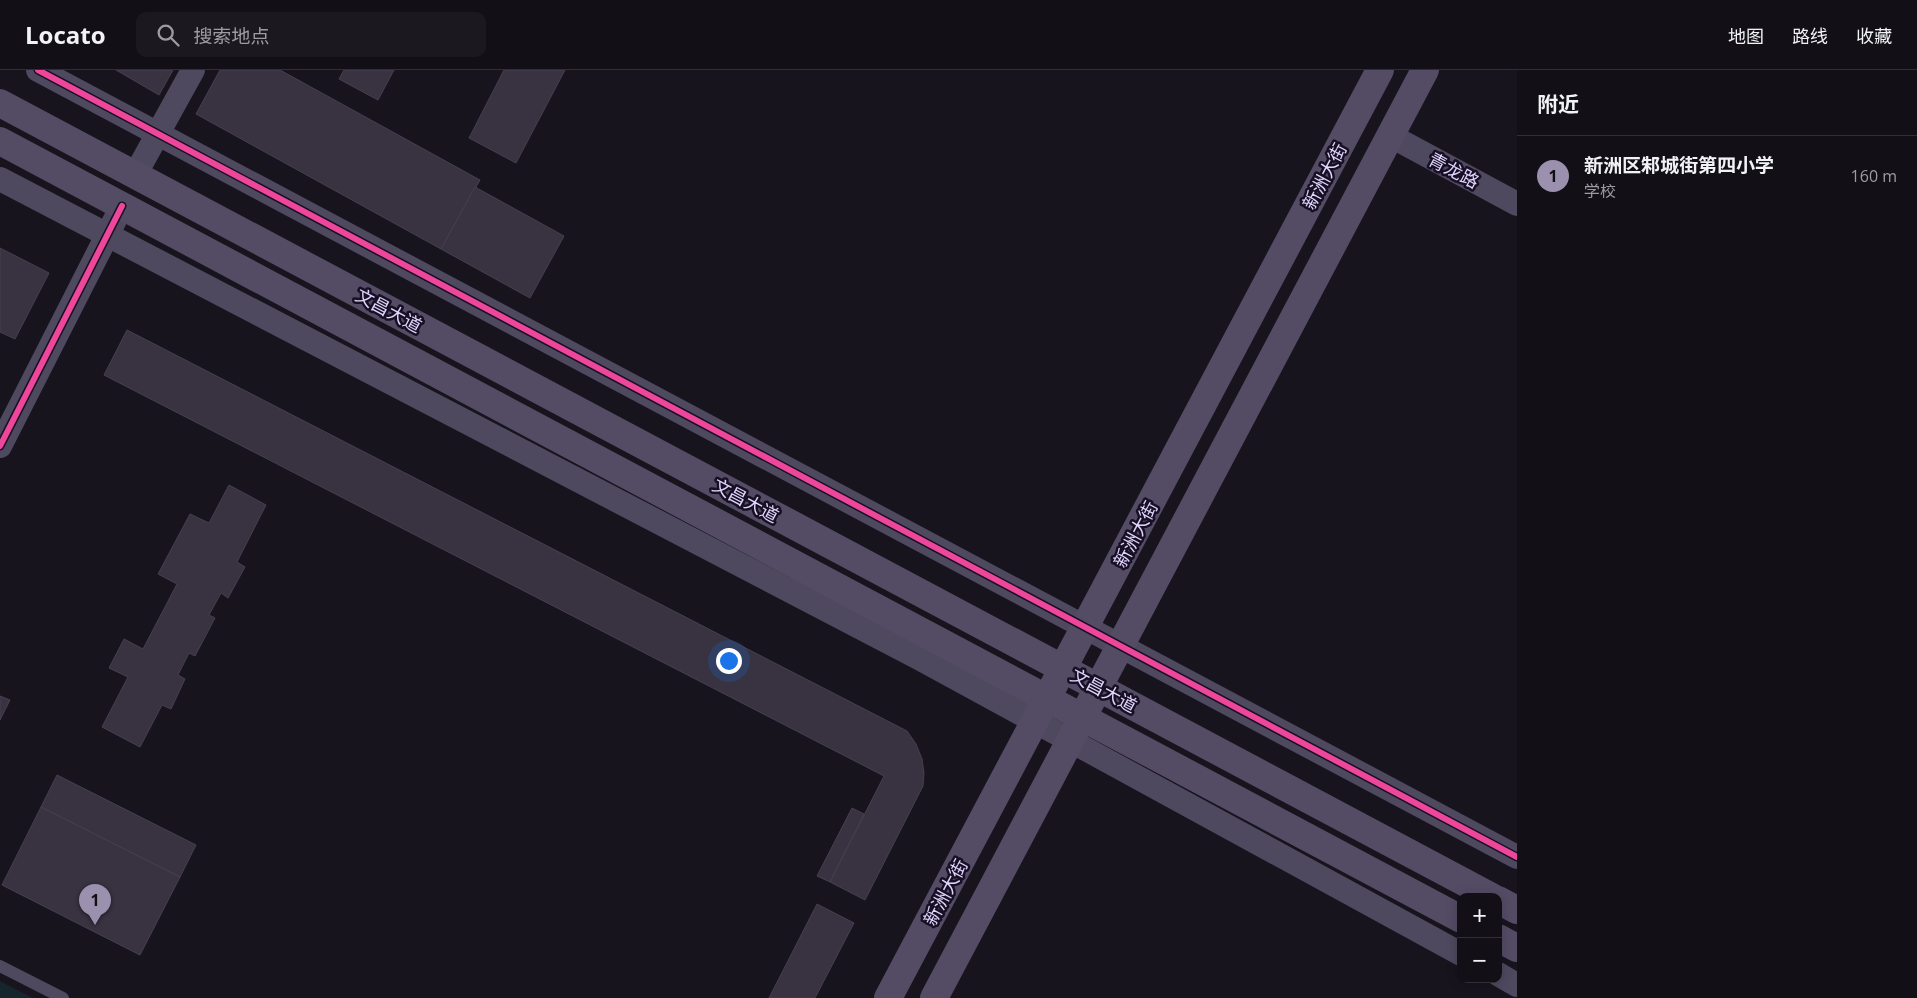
<!DOCTYPE html>
<html lang="zh">
<head>
<meta charset="utf-8">
<style>
	:root { --surface:#120f16; --page:#1b181f; --text:#f1f3f6; --muted:#9c9ca1; --line:#312f35; --accent:#9b91af }
	body { margin:0; font-family:"Open Sans","Noto Sans SC",sans-serif; background:var(--page); color:var(--text) }
	.controls { position:absolute; right:15px; bottom:15px; display:grid; overflow:hidden; border-radius:10px; box-shadow:0 2px 12px #0003 }
	.controls button { width:45px; height:45px; display:grid; place-items:center; padding:0; border:0; border-bottom:1px solid var(--line); background:var(--surface); color:var(--text); font:25px sans-serif }
	.you { position:absolute; left:728px; top:590px; width:18px; height:18px; margin:-12px; border:4px solid #fff; border-radius:50%; background:#1a73e8; box-shadow:0 0 0 8px #1a73e833 }
	.badge { display:grid; place-items:center; width:32px; height:32px; border-radius:50%; background:var(--accent); color:#111; font-size:16px; font-weight:700 }
	.pin { position:absolute; translate:-50% -41px; filter:drop-shadow(0 1px 2px #0008) }
	.pin::after { content:''; position:absolute; top:26px; width:18px; height:15px; background:inherit; clip-path:polygon(0 0,100% 0,50% 100%) }
	.list { margin:0; padding:0; list-style:none }
	h2 { display:flex; justify-content:space-between; align-items:center; height:65px; margin:0; padding:0 20px; font-size:21px }
	h2 small { font-size:16px; font-weight:400; color:var(--muted) }
	.list li { display:grid; grid-template-columns:32px 1fr auto; gap:15px; align-items:center; box-sizing:border-box; height:80px; padding:0 20px; border-top:1px solid var(--line) }
	.list b { display:block; font-size:19px; white-space:nowrap }
	.list p { margin:0; font-size:16px; white-space:nowrap; color:var(--muted) }
	.list em { font-size:16px; font-style:normal; color:var(--muted) }
	.icon { flex:none; width:28px; height:28px; fill:none; stroke:currentColor; stroke-width:2; stroke-linecap:round; stroke-linejoin:round }
	.map { position:relative; flex:none; width:1517px; height:928px; overflow:hidden }
	header { display:flex; align-items:center; gap:30px; box-sizing:border-box; height:70px; padding:0 25px; background:var(--surface); border-bottom:1px solid var(--line) }
	header strong { font-size:24px }
	nav { display:flex; gap:28px; margin-inline-start:auto; font-size:18px }
	.search { width:350px; height:45px; background:var(--page); display:flex; align-items:center; gap:12px; box-sizing:border-box; padding:0 18px; border-radius:10px; color:var(--muted); font-size:19px }
	main { display:flex }
	aside { flex:1; background:var(--surface) }
	.map>svg:first-child { display:block }
	.pitch { fill:#14252b }
	.building { fill:#383241; stroke:#463f52 }
	.lines { fill:none; stroke-linecap:round; stroke-linejoin:round }
	.service { stroke:#4e495f; stroke-width:12 }
	.minor { stroke:#4e495f; stroke-width:24 }
	.secondary { stroke:#544c65; stroke-width:28 }
	.cycleway-casing { stroke:#170f23; stroke-width:9 }
	.cycleway { stroke:#ed469a; stroke-width:6 }
	.labels { text-anchor:middle; dominant-baseline:central; stroke-width:5; stroke-linejoin:round; paint-order:stroke }
	.street-label { font-size:18px; fill:#e1d4fd; stroke:#170f23 }
</style>
</head>
<body>
<header>
<strong>Locato</strong>
<div class="search"><svg class="icon" aria-label="search" viewBox="0 0 24 24"><circle cx="10" cy="10" r="6"/><path d="M15 15l6 6"/></svg>搜索地点</div>
<nav><a>地图</a><a>路线</a><a>收藏</a></nav>
</header>
<main>
<div class="map">
<svg width="1517" height="928" viewBox="0 0 1517 928">
	<rect width="100%" height="100%" fill="#18141e"/>
	<path class="pitch" d="M0 911 33 928H0Z"/>
	<g class="building">
		<path d="M116 0H173L159 25Z"/>
		<path d="M220 0H280L480 110 441 179 196 44Z"/>
		<path d="M344 0H394L378 30 339 9Z"/>
		<path d="M504 0H565L516 93 469 68Z"/>
		<path d="M475 117 564 166 530 228 441 179Z"/>
		<path d="M0 178 49 203 15 269 0 262Z"/>
		<path d="M127 260 907 661 916 674 922 689 924 703 923 716 865 830 830 812 884 706 104 305Z"/>
		<path d="M229 415 266 435 237 492 245 497 228 528 221 523 209 545 215 548 195 586 189 583 178 605 185 609 171 639 162 635 140 677 102 657 128 607 109 598 124 569 143 579 177 514 158 504 190 444 209 453Z"/>
		<path d="M0 626 10 630 0 650Z"/>
		<path d="M57 705 196 775 180 807 41 737Z"/>
		<path d="M41 737 180 807 140 885 2 815Z"/>
		<path d="M852 738 864 744 830 812 817 806Z"/>
		<path d="M817 834 854 853 815 928H769Z"/>
	</g>
	<g class="lines">
		<path class="service" d="M0 896 63 928"/>
		<g class="minor">
			<path d="M38 0 1517 787"/>
			<path d="M1391 66 1517 134"/>
			<path d="M135 105 193 0"/>
			<path d="M0 109 919 588 1461 884"/>
			<path d="M0 376 122 136"/>
			<path d="M1498 904 1517 915"/>
		</g>
		<g class="secondary">
			<path d="M0 33 1492 827"/>
			<path d="M0 71 1461 849"/>
			<path d="M1498 830 1517 840"/>
			<path d="M1498 868 1517 878"/>
			<path d="M888 928 1380 0"/>
			<path d="M934 928 1425 0"/>
		</g>
		<defs>
			<g id="cycleway">
				<path d="M38 0 1517 787"/>
				<path d="M0 376 122 136"/>
			</g>
		</defs>
		<use href="#cycleway" class="cycleway-casing"/>
		<use href="#cycleway" class="cycleway"/>
	</g>
	<g class="labels">
		<g class="street-label">
			<text transform="translate(1454 100) rotate(28)">青龙路</text>
			<text transform="translate(1324 106) rotate(-62)">新洲大街</text>
			<text transform="translate(389 240) rotate(28)">文昌大道</text>
			<text transform="translate(746 430) rotate(28)">文昌大道</text>
			<text transform="translate(1135 464) rotate(-62)">新洲大街</text>
			<text transform="translate(1104 620) rotate(28)">文昌大道</text>
			<text transform="translate(945 822) rotate(-62)">新洲大街</text>
		</g>
	</g>
</svg>
<div class="controls">
<button>+</button>
<button>−</button>
</div>
<div class="you"></div>
<div class="pin badge" style="left:95px;top:855px">1</div>
</div>
<aside>
<h2>附近<small></small></h2>
<ul class="list">
<li><span class="badge">1</span><div><b>新洲区邾城街第四小学</b><p>学校</p></div><em>160 m</em></li>
</ul>
</aside>
</main>
</body>
</html>
